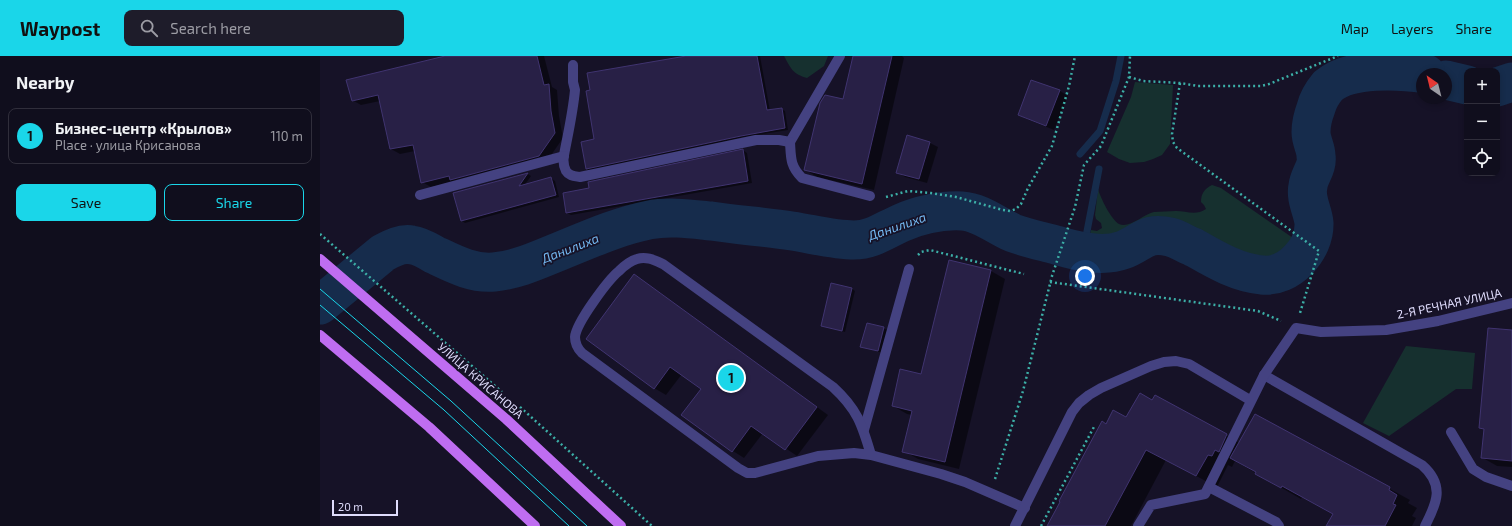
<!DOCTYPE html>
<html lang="en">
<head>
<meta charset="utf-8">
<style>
	:root { --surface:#100e1d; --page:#1e1c2a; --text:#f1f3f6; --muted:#9c9ca4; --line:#302e3b; --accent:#1ad6e9 }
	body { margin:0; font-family:"Exo 2",sans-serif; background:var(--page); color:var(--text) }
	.controls { position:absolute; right:12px; top:12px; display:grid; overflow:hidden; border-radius:8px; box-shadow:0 2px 6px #0003 }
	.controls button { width:36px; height:36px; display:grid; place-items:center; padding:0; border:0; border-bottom:1px solid var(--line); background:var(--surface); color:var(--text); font:20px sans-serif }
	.compass { position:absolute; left:1096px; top:12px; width:36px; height:36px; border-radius:50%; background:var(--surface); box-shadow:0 2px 6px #0003; rotate:325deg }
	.scale { position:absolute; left:12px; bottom:10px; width:66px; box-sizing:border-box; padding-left:4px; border:2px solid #dfdcfc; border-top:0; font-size:11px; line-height:14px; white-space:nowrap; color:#dfdcfc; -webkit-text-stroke:3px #161227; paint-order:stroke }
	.you { position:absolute; left:765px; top:220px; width:14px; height:14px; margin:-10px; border:3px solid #fff; border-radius:50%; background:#1a73e8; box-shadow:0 0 0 6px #1a73e833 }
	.badge { display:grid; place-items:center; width:26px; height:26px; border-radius:50%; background:var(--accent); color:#111; font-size:13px; font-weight:700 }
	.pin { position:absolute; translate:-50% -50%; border:2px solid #fff; box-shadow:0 1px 4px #0006 }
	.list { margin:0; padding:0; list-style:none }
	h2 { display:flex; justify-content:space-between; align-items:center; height:52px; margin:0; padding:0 16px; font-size:17px }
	h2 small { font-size:13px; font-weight:400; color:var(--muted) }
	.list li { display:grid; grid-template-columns:26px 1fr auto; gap:12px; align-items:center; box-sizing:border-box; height:56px; margin:0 8px 8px; padding:0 8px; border:1px solid var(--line); border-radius:8px }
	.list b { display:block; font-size:15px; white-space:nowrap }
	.list p { margin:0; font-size:13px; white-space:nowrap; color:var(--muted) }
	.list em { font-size:13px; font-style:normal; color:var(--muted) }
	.actions { display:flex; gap:8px; padding:12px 16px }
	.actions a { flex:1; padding:9px 0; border:1px solid var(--accent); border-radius:8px; text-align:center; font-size:14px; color:var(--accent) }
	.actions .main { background:var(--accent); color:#111 }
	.icon { flex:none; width:22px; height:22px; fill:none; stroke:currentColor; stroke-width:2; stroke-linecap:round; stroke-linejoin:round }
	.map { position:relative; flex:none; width:1192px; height:470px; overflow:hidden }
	header { display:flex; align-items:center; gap:24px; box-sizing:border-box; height:56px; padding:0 20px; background:var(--accent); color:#111 }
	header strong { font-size:19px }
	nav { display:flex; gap:22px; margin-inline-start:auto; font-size:14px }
	.search { width:280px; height:36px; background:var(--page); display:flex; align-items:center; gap:10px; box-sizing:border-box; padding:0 14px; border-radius:8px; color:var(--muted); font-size:15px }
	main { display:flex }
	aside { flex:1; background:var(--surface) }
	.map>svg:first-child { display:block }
	.green { fill:#16302f }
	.shadow { fill:#0007 }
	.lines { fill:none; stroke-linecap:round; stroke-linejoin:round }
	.stream { stroke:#162c4c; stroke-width:7 }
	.river { stroke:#162c4c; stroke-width:39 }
	.building { fill:#282046; stroke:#403470 }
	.path { stroke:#3cafa7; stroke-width:2.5; stroke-dasharray:2 3; stroke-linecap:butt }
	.minor { stroke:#444281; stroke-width:10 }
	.major { stroke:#bf6df1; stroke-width:10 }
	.tram { stroke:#1ad6e9; stroke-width:1 }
	.labels { text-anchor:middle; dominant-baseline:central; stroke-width:3.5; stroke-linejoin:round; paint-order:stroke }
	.street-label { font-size:12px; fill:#dfdcfc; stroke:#161227 }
	.water-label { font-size:13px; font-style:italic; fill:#74b8f1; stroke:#161227 }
</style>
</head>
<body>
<header>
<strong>Waypost</strong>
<div class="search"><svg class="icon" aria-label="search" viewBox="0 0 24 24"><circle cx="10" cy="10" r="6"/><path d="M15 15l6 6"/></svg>Search here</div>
<nav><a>Map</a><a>Layers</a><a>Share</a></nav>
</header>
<main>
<aside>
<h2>Nearby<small></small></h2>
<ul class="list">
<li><span class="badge">1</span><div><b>Бизнес-центр «Крылов»</b><p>Place · улица Крисанова</p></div><em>110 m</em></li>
</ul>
<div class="actions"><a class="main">Save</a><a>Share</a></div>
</aside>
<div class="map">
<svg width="1192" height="470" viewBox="0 0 1192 470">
	<rect width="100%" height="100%" fill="#161227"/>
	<g class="green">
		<path d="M464 0H508L504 10 487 22C473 18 471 13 464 0Z"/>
		<path d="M815 26 853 29 850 88 842 99 833 103 824 106 810 107 799 103 787 96 811 41Z"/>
		<path d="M892 129 901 132 983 189V192C950 235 910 207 873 188 865 184 856 178 848 177 820 172 794 204 770 192L769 182 771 174 777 175 782 172 781 167 776 163 775 159 778 133C781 143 791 163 799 168 809 173 824 158 834 156 841 156 849 155 856 155 866 155 876 160 886 153L884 149 881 146C881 138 884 133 892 129Z"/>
		<path d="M1086 290 1155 297 1152 333H1136L1069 380 1043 367Z"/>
	</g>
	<g class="shadow">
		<path d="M129 0H224L232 31 237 34 239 60 243 82 227 105 111 131 102 126 95 95 80 98 71 93 60 45 41 49 32 44Z"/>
		<path d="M372 0H440L450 55 461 53 465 55 468 74 425 81 270 115 267 113 275 84Z"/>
		<path d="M534 0H582L584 2 554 134 497 121 486 114 523 44Z"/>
		<path d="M712 25 740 35 748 40 734 74 707 63 699 59Z"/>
		<path d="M610 87 618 91 607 127 585 121 577 116Z"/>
		<path d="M423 94 427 97 432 127 251 159 247 157 244 138 270 133Z"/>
		<path d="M208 118 211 120 204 130 231 122 235 125 239 141 145 167 142 165 134 137Z"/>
		<path d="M630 205 671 215 685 223 639 413 598 403 584 395 592 359 587 358 573 350 602 319Z"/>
		<path d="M314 220 326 227 508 359 477 400 443 377 424 402 413 395 363 359 382 333 362 318 346 339 334 332Z"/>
		<path d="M531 232 535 235 525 276 502 269Z"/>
		<path d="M547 268 568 274 562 297 542 290Z"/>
		<path d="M1192 275V411L1177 410 1163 402 1165 374 1160 372Z"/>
		<path d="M835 341 920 387 935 359 1090 444 1088 447 1097 452 1092 460 1096 462 1092 470H1007L1014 458 982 441 981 443 915 405 912 411 908 409 897 431 846 404 811 470H728L786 369 807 363 833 345Z"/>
	</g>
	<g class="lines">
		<g class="stream">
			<path d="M760 98 780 75 796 25 801 0"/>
			<path d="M763 196 779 113"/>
		</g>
		<g class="river">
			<path d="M1126 24 1147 29"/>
			<path d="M1177 31 1192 26"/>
			<path d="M0 249 63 197C72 192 82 187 92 189 100 190 108 195 115 199 134 208 153 218 174 216 194 214 211 207 228 200 261 187 294 171 329 164 349 160 371 163 391 165 418 169 445 171 472 175 492 178 514 184 534 184 552 184 565 174 581 167 599 159 622 154 642 155 660 156 677 170 693 177 707 182 721 185 736 189 746 192 756 195 766 196 778 198 792 198 803 194 822 187 826 175 850 181 858 183 865 188 873 191 894 203 917 217 942 219 969 222 995 193 994 167 993 155 985 143 988 130 989 120 998 111 996 100 996 92 991 85 991 76 991 68 993 60 996 52 998 44 1003 36 1008 30 1030 11 1079 14 1106 18"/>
		</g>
	</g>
	<g class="building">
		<path d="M125 0H217L224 29 229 28 231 55 235 77 219 100 130 124 129 120 101 127 93 89 70 93 58 39 32 45 26 24Z"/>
		<path d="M366 0H437L447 54 462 52 465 72 421 80 266 113 261 86 274 83 266 35 270 34 267 17Z"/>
		<path d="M533 0H572L542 128 484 114 500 47 505 39 523 43Z"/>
		<path d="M711 24 740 34 726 70 698 59Z"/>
		<path d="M587 79 610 86 599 123 576 117Z"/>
		<path d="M423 93 428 125 246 157 243 137 269 132 268 126Z"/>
		<path d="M208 117 199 130 231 121 236 139 141 165 133 137Z"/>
		<path d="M629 204 671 214 625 406 582 396 592 355 572 350 580 313 601 318Z"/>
		<path d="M314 218 497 351 465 394 431 370 412 396 361 359 381 333 350 311 334 333 266 283Z"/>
		<path d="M511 227 532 232 522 275 501 270Z"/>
		<path d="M547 267 564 271 558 295 540 291Z"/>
		<path d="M1168 272 1192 274V405L1161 402 1164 373 1159 372Z"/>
		<path d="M820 337 832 344 835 339 907 378 899 396 895 394 892 400 888 399 876 420 826 394 785 470H727L740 446 739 445 782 365 786 368 793 354 806 361Z"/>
		<path d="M935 358 1070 431 1069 434 1077 439 1073 448 1076 449 1065 470H1006L1013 458 962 430 961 432 935 418 936 416 910 402Z"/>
	</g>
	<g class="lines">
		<g class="path">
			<path d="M809 21 823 25 860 27 878 30H941L949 28 1018 0"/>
			<path d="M860 27 852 78 853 86 857 92 999 195 980 257"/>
			<path d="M566 141 588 135 611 137 636 141 683 154 690 155 696 153 701 148 708 132 732 90 749 30 755 0"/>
			<path d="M0 178 182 336"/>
			<path d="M598 199 601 196 610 194 704 218"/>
			<path d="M730 226 938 255 961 265"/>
			<path d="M200 351 332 470"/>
			<path d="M675 423 703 335 732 220 755 151 764 109 781 90 809 21 810 0"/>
			<path d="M721 470 775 369"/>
		</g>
		<g class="minor">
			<path d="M253 9V26L255 34C253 56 248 78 244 99 243 104 244 111 246 115 249 120 254 120 260 121L436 84H459L470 86 520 0"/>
			<path d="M470 86C471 102 470 110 482 122L550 140"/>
			<path d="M100 139 244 100"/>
			<path d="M944 319 1102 409C1125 429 1117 447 1105 470"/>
			<path d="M544 374 589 213"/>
			<path d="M1131 376 1153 413 1166 421 1192 430"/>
			<path d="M551 399C542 368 537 353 513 331L343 208C334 204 326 200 317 203 310 205 304 210 299 215 288 224 256 267 255 281 255 287 258 293 262 297L418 412 427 417H435L498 400 534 397 551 399 621 418 645 426 705 452"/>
			<path d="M889 431 956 466 959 470"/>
			<path d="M695 470 752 356 759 347 769 339 781 332 831 310 844 306 856 305 869 308 930 344"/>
			<path d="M818 470 831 449 885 438 944 319 976 272 1001 276 1066 274 1118 265 1192 247"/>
		</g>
		<g class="major">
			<path d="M0 203 186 363 301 470"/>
			<path d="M0 279 109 371 215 470"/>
		</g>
		<g class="tram">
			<path d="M0 233 131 345 267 470"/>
			<path d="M0 249 124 354 249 470"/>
		</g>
	</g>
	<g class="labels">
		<g class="street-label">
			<text transform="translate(1129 247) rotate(-12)">2-Я РЕЧНАЯ УЛИЦА</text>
			<text transform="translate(161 324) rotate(41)">УЛИЦА КРИСАНОВА</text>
		</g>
		<g class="water-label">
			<text transform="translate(577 170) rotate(-19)">Данилиха</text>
			<text transform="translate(250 192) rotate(-21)">Данилиха</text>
		</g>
	</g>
</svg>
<div class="controls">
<button>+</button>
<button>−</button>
<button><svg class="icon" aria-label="locate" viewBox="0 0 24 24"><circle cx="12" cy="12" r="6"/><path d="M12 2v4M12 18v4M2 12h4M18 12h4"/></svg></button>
</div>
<svg class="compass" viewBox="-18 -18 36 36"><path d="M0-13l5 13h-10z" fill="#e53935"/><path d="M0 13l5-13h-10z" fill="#9c9ca4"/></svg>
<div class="scale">20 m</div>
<div class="you"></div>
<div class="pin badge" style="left:411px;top:322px">1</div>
</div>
</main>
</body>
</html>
